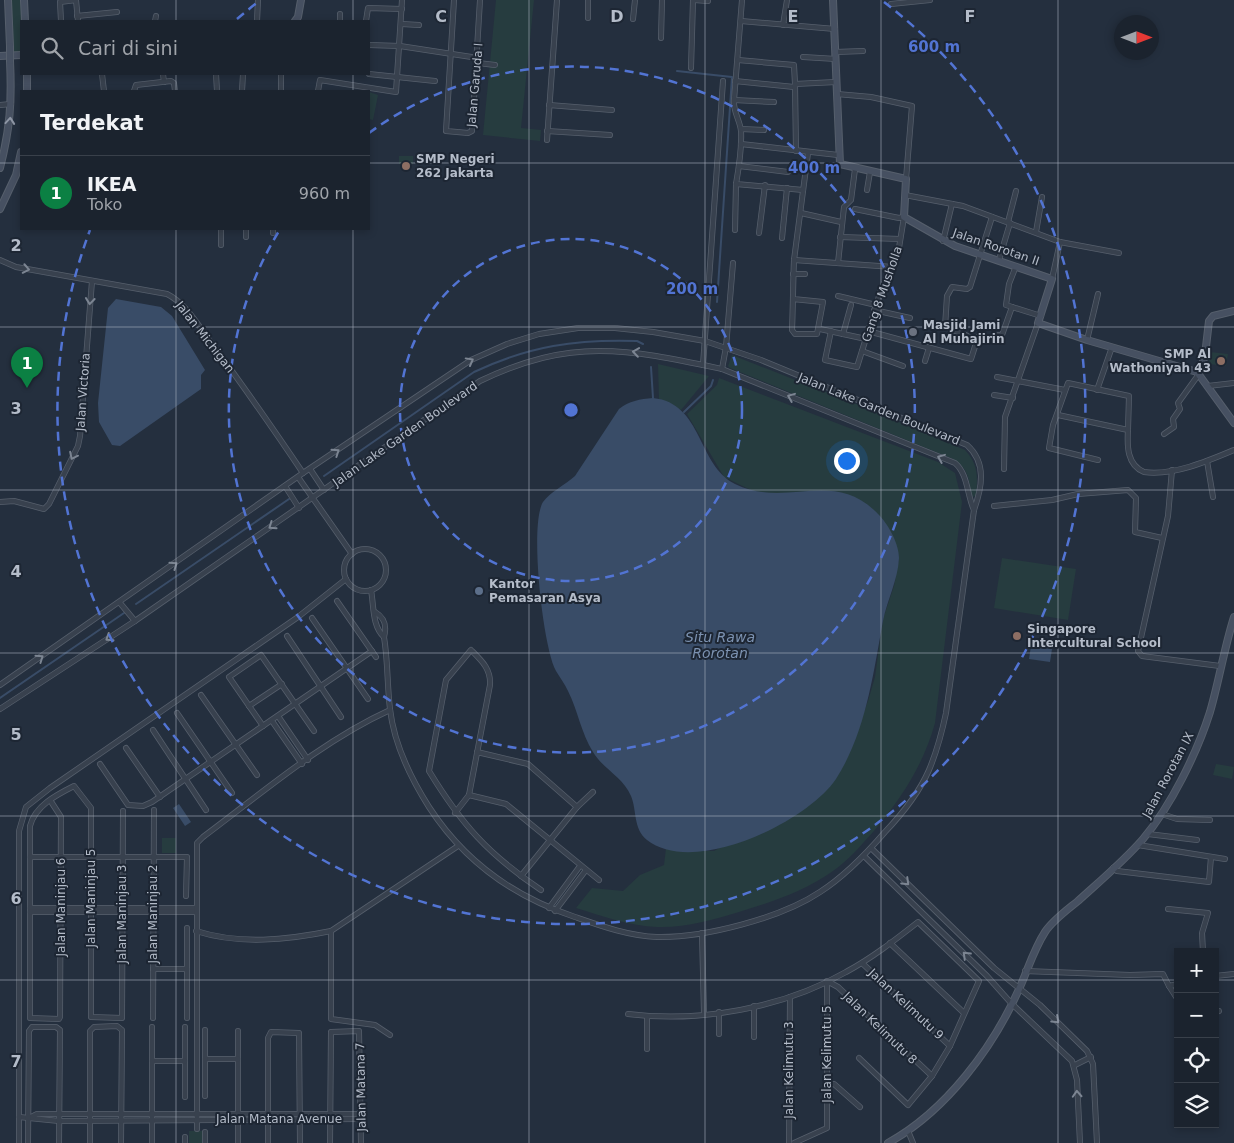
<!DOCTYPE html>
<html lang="id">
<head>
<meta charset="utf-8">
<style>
	:root { --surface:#1b232e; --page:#282f3a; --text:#f1f3f6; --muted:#a0a4aa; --line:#39404a; --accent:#0b8043 }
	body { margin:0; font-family:"DejaVu Sans",sans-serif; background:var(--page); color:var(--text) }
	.controls { position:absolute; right:15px; bottom:15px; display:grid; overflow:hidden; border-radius:0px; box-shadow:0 2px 8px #0003 }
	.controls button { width:45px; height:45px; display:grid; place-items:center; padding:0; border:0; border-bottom:1px solid var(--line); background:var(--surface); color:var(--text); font:25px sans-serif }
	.compass { position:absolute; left:1114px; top:15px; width:45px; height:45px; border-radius:50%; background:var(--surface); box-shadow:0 2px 8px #0003; rotate:90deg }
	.you { position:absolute; left:846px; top:460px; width:18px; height:18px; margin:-12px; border:4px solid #fff; border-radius:50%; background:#1a73e8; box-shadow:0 0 0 8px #1a73e833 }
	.badge { display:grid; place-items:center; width:32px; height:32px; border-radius:50%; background:var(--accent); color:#fff; font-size:16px; font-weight:700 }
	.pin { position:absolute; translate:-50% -41px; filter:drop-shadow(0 1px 2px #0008) }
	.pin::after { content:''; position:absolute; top:26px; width:18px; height:15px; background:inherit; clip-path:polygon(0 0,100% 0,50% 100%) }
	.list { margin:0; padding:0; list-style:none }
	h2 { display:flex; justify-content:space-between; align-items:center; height:65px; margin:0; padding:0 20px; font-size:21px }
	h2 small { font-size:16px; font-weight:400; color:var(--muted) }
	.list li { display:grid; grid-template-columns:32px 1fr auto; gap:15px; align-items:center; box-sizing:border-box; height:75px; padding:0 20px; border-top:1px solid var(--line) }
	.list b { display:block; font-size:19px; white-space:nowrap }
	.list p { margin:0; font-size:16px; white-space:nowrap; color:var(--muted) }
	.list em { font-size:16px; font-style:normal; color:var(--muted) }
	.icon { flex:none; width:28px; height:28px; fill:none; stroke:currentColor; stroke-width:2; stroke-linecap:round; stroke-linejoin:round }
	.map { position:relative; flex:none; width:1234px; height:1143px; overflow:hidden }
	.search { position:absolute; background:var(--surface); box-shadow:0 2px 8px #0003; left:20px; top:20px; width:350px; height:55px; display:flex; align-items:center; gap:12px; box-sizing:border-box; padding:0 18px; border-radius:0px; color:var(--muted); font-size:19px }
	.panel { position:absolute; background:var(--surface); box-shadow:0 2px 8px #0003; left:20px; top:90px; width:350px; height:140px; border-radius:0px }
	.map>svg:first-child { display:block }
	.green { fill:#263c3f }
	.water { fill:#394c67 }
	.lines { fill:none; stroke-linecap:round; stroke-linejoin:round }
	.stream { stroke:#394c67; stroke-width:2 }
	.street-casing { stroke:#565f6c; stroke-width:6 }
	.secondary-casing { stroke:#565f6c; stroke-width:8 }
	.street { stroke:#38414e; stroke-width:4.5 }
	.secondary { stroke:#465061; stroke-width:6 }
	.secondary-bridge-casing { stroke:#565f6c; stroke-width:8; stroke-linecap:butt }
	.secondary-bridge { stroke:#465061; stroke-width:6 }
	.oneway { stroke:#8e96a5 }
	.oneway2 { stroke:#7c8592 }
	.grid { fill:none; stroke:#b4bcc9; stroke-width:1; stroke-opacity:0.55 }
	.ring { fill:none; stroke:#5274d3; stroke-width:2.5; stroke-dasharray:9 6 }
	.education-dot { fill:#8d6e63; stroke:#1d2633; stroke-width:2 }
	.worship-dot { fill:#6b7280; stroke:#1d2633; stroke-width:2 }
	.service-dot { fill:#5c6f8a; stroke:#1d2633; stroke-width:2 }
	.labels { text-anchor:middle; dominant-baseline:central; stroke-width:4; stroke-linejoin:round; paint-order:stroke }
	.street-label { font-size:12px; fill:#b4bcc9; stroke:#1d2633 }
	.poi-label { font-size:12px; font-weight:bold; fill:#b4bcc9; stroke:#1d2633; text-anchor:start }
	.water-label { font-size:14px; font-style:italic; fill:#7c92b1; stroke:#1d2633 }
	.grid-label { font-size:16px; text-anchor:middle; font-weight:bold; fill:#b4bcc9; stroke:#1d2633; stroke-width:4; stroke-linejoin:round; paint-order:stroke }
	.centre { fill:#5274d3; stroke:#1d2633; stroke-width:2.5 }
	.ring-label { font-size:15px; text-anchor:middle; font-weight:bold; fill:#5274d3; stroke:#1d2633; stroke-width:4; stroke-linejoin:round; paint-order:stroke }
</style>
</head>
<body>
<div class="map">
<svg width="1234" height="1143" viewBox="0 0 1234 1143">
	<rect width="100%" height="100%" fill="#242f3e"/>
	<g class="green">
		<path d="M8 0H23L25 21H21V53H10Z"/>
		<path d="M496 0H534L521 128 541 130 540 141 483 135Z"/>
		<path d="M369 92 378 95 373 120 369 119Z"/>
		<rect x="399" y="156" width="14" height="8"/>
		<path d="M1210 352 1228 354 1226 366 1209 364Z"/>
		<path d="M732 355 861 406 965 450C978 464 978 476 976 495L973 497 971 494C969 478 968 468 953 459L730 368 728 366Z"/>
		<path d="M658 364 709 376 681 410 659 399Z"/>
		<path d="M719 378 938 462 955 473 962 502 935 723C923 766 902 797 874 831 861 845 849 860 833 871 805 891 772 902 739 912 713 920 685 928 657 927 630 926 602 916 576 908L592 888 623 891 640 875 664 865 666 848 682 851H714L835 780 847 758 868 701 875 677 883 619 894 586 899 558 897 549 784 494 755 492 724 477 687 414 717 385Z"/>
		<path d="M1002 558 1076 569 1068 620 994 608Z"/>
		<path d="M1216 764 1234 767 1232 779 1213 775Z"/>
		<rect x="162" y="838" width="14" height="15"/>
		<rect x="189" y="1131" width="13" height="12"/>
	</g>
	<g class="water">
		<path d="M116 299 161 307 172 316 205 370 201 375V389L120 446 112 445 99 422 98 403 108 308Z"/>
		<path d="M653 398C703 403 697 465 735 484 788 510 834 466 880 516 889 526 899 544 899 558 898 580 887 600 883 621 873 675 866 732 836 779 807 822 694 877 647 840 633 829 637 810 631 796 623 777 603 769 593 752 581 733 578 711 568 691 565 684 560 678 556 671 543 648 529 525 543 502 550 492 565 485 575 476L619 409C629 401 640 399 653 398Z"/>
		<path d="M1031 646 1052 649 1050 662 1029 659Z"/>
		<path d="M179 804 191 822 185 826 173 808Z"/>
	</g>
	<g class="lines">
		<g class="stream">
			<path d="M677 71 732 77 717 302"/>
			<path d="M651 367 653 398"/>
			<path d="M684 412 711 386 713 380"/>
			<path d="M324 476 474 372C529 346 576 339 637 341L643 344"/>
			<path d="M136 604 289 499"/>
			<path d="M0 698 124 613"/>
		</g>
		<defs>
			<g id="street">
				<path d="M454 0 446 131 468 133 472 131 480 0"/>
				<path d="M694 0 708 1"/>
				<path d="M742 0 734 100C733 112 740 120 741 131 742 149 739 167 736 184L803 190"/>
				<path d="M891 4 930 0"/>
				<path d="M77 16 117 12"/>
				<path d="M588 18V0"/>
				<path d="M633 19 635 0"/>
				<path d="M61 21 60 2 76 0 78 21"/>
				<path d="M155 21 156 16"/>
				<path d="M257 21 258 0"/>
				<path d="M340 21V14"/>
				<path d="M366 21 368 8 402 9"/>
				<path d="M741 21 835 29"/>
				<path d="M402 24 419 25"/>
				<path d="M783 25 787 0"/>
				<path d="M661 38 662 0"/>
				<path d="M369 45 400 46 478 58"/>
				<path d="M836 52 863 51"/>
				<path d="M803 57 836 59"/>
				<path d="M738 60 794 65 795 84"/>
				<path d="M478 63 495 65"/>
				<path d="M691 68 693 0"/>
				<path d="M102 74 104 91"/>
				<path d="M163 74 164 82"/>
				<path d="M216 74 217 91"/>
				<path d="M369 74 435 81"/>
				<path d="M735 81 794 87"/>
				<path d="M134 91 136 85 171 81 174 83 175 91"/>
				<path d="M242 91 243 74"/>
				<path d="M281 91V74"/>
				<path d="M318 91 320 80 396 92 402 0"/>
				<path d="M837 94 871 97 912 106 906 179"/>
				<path d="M734 100 774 102"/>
				<path d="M0 105 11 104"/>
				<path d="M549 105 612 110"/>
				<path d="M741 129 764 130"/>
				<path d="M547 131 610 135"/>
				<path d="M547 140 557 0"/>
				<path d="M741 144 838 155"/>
				<path d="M796 151 795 84 836 82"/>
				<path d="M739 166 788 172"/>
				<path d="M867 190 870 172"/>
				<path d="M905 195 963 206 1060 242 1119 253"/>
				<path d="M801 213 841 222"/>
				<path d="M1008 222 1016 191"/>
				<path d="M221 229V245"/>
				<path d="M246 229V237"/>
				<path d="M273 229V233"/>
				<path d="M735 230 736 184"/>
				<path d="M1036 232 1042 197"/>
				<path d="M759 233 765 185"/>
				<path d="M840 237 900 239"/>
				<path d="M782 238 787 188"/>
				<path d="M943 241 952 204"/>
				<path d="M0 260 16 267 167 294C187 304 199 327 213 345 244 387 274 430 303 473"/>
				<path d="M794 260 893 267"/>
				<path d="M999 260 1010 223"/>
				<path d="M838 263 844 207 851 200 855 169"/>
				<path d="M1016 266 1009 284 1006 305 1041 316"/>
				<path d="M793 274H805"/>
				<path d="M1052 279 1060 242"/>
				<path d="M838 296 876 305"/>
				<path d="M793 299 823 302 817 334H795L792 330C793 306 793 283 794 260L808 153"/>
				<path d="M874 310 910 318"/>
				<path d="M820 329 866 339"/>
				<path d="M831 331 825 360 857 367 881 290 898 254 904 217 899 218 855 209"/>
				<path d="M868 331 971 359 978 337 989 339 997 335H1002L1012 307"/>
				<path d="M843 334 851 305"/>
				<path d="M976 339 945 327 947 296 952 287 967 289 970 287 992 217"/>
				<path d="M1087 340 1098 294"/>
				<path d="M862 351 903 366"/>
				<path d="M925 361 929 348"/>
				<path d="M703 365 723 81"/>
				<path d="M722 369 726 347 733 263"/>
				<path d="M997 377 1065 390"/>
				<path d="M1208 386 1234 383"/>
				<path d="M1097 390 1112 347"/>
				<path d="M994 395 1013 398"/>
				<path d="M1058 415 1128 430C1127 446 1127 465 1144 472 1173 476 1208 461 1234 450"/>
				<path d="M1164 434 1174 427 1173 419 1180 409 1178 403 1199 374"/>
				<path d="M1098 460 1049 448 1053 425 1068 383 1129 396 1128 430"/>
				<path d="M1207 461 1213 497"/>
				<path d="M310 469 324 490"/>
				<path d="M1004 469 1005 417 1038 323"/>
				<path d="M1172 470 1168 516 1138 651 1142 656 1220 666"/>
				<path d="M298 477 352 554"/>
				<path d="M285 486 299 508"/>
				<path d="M0 502 14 501 44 509 49 504 78 446 80 436 92 281"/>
				<path d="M994 506 1052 500 1078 494 1128 490 1136 498 1135 532 1162 538"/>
				<circle cx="365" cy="570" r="21"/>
				<path d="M371 590C374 606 372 626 384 637"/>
				<path d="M337 601 376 657"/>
				<path d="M120 603 135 621"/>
				<path d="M312 618 368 699"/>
				<path d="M287 636 341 717"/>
				<path d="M0 685 303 473 471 360 507 344 539 334 578 328H615L653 332 705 341 761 360 967 445C987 463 982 487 974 510L946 713C942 732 937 751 929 770 919 793 903 813 885 832 866 854 845 876 820 892 781 918 704 938 657 937 629 936 601 926 575 917 514 897 464 861 429 807 410 777 394 744 390 709 387 684 388 661 384 637 387 626 385 618 375 612"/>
				<path d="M201 695 257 775"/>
				<path d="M249 706 282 684"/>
				<path d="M0 709 135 621 480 381C572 337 627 349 722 369L955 463C968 474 967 495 974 510"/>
				<path d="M177 713 232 793"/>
				<path d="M278 716 308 760"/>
				<path d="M272 721 302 764"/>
				<path d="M263 726 229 677 261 655 314 731"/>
				<path d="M153 730 206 810"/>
				<path d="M126 748 160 797"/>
				<path d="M477 752 528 764 577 807"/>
				<path d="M100 764 128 805 143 806 152 802 372 651"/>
				<path d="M469 795 506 804 599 880"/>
				<path d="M50 800 61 817 60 1017 59 1019 30 1018V826C35 806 56 795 74 786L91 808V1017L122 1018 123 811"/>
				<path d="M455 813 469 795 490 685C491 669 482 661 471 650L446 680 429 771C462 825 488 854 541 890"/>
				<path d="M1162 814 1177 819 1210 820"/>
				<path d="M1148 834 1197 840"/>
				<path d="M1138 845 1225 859"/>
				<path d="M871 848 994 968 1040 1005 1087 1051 1093 1064 1097 1143"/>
				<path d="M864 856 987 976 1011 1003 1072 1061 1077 1080 1080 1143"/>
				<path d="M30 857H187L186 896"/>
				<path d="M1113 868 1117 871 1209 882 1211 857"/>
				<path d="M521 876 577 807 593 792"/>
				<path d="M30 908H196"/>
				<path d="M549 908 580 866"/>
				<path d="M1168 909 1208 913 1202 933 1203 952"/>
				<path d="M555 911 586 870"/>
				<path d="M30 912H196"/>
				<path d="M196 931C240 945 287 940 331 931"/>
				<path d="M702 933 704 1014"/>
				<path d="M890 943 964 1013"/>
				<path d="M862 963 950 1046"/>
				<path d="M153 969H187"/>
				<path d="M1025 971 1130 975 1163 974 1169 986 1178 984"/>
				<path d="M1215 976 1234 974"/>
				<path d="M1169 986 1178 1000"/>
				<path d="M1215 1012 1219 1011"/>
				<path d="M628 1014C700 1023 783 1008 846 972 872 958 895 940 918 922L979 981 950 1046 932 1076 908 1105 859 1058"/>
				<path d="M647 1017V1049"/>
				<path d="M153 1018 154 810"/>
				<path d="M187 1018V928"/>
				<path d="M185 1027V1097"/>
				<path d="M238 1031V1143"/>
				<path d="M719 1034V1012"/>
				<path d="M390 1035 375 1025 331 1019V931L458 846"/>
				<path d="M754 1037V1006"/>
				<path d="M205 1059H238"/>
				<path d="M152 1061H185"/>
				<path d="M1075 1065 1091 1057"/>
				<path d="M827 1084H834L860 1107"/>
				<path d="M205 1096V1030"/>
				<path d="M19 1117 59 1121 361 1119"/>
				<path d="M31 1117 37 1114H361"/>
				<path d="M197 1129V843L203 837C262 793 322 741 390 710"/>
				<path d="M908 1131 913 1143"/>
				<path d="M205 1132V1143"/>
				<path d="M19 1143V831L26 807 50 788 298 617 346 579"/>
				<path d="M28 1143 29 1031 32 1027H56L60 1030 59 1143"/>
				<path d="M90 1143V1031L94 1027 117 1026 122 1030 121 1143"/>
				<path d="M152 1143V1027"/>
				<path d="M185 1143V1137"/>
				<path d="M268 1143V1038L271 1032 299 1033 300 1143"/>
				<path d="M330 1143 331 1032 359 1031 361 1143"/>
				<path d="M789 1143 790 997"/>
				<path d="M794 1143 827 1128V981L838 987 932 1076"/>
			</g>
			<g id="secondary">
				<path d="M8 0 10 46"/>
				<path d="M24 0 25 21"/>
				<path d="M833 0 840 164 906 179 904 217 955 246 1052 279 1038 323 1087 340 1197 372 1234 423"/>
				<path d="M295 21 298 17 301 0"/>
				<path d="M0 56 21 55"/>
				<path d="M27 74V91"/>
				<path d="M0 168C10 129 12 102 10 61"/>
				<path d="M0 209 16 175 21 152"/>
				<path d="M1199 374 1205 355 1209 321 1213 316 1234 311"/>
				<path d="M888 1143C946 1111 993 1048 1020 987 1028 969 1034 949 1045 932 1053 920 1067 910 1078 901 1100 881 1124 861 1143 839 1171 806 1197 753 1210 712 1219 681 1224 649 1234 617"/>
			</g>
		</defs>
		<use href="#street" class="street-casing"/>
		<use href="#secondary" class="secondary-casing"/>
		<use href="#street" class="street"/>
		<use href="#secondary" class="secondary"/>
		<defs>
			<path id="secondary-bridge" d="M10 61V46"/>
		</defs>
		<use href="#secondary-bridge" class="secondary-bridge-casing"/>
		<use href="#secondary-bridge" class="secondary-bridge"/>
	</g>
	<defs><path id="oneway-chevron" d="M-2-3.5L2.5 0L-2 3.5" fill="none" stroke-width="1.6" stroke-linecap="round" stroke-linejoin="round" transform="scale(1.25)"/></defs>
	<use class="oneway" href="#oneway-chevron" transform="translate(10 121) rotate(-85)"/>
	<g class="oneway2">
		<use href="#oneway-chevron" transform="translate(26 269) rotate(11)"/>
		<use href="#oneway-chevron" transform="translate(90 301) rotate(96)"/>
		<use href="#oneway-chevron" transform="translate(636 352) rotate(-172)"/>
		<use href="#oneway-chevron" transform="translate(470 361) rotate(-29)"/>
		<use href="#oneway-chevron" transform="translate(791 397) rotate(-158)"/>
		<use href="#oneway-chevron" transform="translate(336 452) rotate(-34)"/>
		<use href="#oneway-chevron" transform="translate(73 456) rotate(116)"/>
		<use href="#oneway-chevron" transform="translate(941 458) rotate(-158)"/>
		<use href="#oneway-chevron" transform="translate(272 526) rotate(145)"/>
		<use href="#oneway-chevron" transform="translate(174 565) rotate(-35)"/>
		<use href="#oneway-chevron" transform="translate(109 638) rotate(147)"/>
		<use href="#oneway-chevron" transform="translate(40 658) rotate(-35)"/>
		<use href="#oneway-chevron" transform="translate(906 882) rotate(44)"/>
		<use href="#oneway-chevron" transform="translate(966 955) rotate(-136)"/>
		<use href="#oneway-chevron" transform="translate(1056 1020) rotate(43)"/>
		<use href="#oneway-chevron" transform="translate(1077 1094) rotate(-93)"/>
	</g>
	<path class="grid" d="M176 0V21M353 0V21M529 0V1143M705 0V1143M881 0V1143M1058 0V1143M176 74V91M353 74V91M0 163H21M369 163H1234M176 229V1143M353 229V1143M0 327H1234M0 490H1234M0 653H1234M0 816H1234M0 980H1178M1215 980H1234"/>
	<g class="ring">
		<circle cx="571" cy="410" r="171"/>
		<path d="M369 133A343 343 0 1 1 279 231"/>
		<path d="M237 19A514 514 0 0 1 258 2M884 2A514 514 0 1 1 90 230"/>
	</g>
	<g class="education-dot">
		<circle cx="406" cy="166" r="5"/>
		<circle cx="1221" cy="361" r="5"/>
		<circle cx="1017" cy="636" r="5"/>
	</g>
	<circle class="worship-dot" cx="913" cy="332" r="5"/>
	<circle class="service-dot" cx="479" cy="591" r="5"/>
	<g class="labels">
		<g class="street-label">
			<text transform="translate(475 85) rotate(-85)">Jalan Garuda I</text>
			<text transform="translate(996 247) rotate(19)">Jalan Rorotan II</text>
			<text transform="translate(882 294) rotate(-71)">Gang 8 Musholla</text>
			<text transform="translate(205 337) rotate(52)">Jalan Michigan</text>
			<text transform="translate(83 392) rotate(-86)">Jalan Victoria</text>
			<text transform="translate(879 409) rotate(22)">Jalan Lake Garden Boulevard</text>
			<text transform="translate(405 434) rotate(-35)">Jalan Lake Garden Boulevard</text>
			<text transform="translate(1168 775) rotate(-62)">Jalan Rorotan IX</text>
			<text transform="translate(91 898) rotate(-90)">Jalan Maninjau 5</text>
			<text transform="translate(61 907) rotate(-90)">Jalan Maninjau 6</text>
			<text transform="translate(122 914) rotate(-90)">Jalan Maninjau 3</text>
			<text transform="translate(153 914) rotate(-90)">Jalan Maninjau 2</text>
			<text transform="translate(906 1004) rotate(43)">Jalan Kelimutu 9</text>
			<text transform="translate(880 1028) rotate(44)">Jalan Kelimutu 8</text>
			<text transform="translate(827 1054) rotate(-90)">Jalan Kelimutu 5</text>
			<text transform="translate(789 1070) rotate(-90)">Jalan Kelimutu 3</text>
			<text transform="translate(361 1087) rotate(-91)">Jalan Matana 7</text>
			<text x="279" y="1119">Jalan Matana Avenue</text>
		</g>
		<g class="poi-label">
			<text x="416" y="159">SMP Negeri<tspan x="416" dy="14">262 Jakarta</tspan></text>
			<text x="923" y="325">Masjid Jami<tspan x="923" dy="14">Al Muhajirin</tspan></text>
			<text x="1211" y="354" text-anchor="end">SMP Al<tspan x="1211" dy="14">Wathoniyah 43</tspan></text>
			<text x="489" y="584">Kantor<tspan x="489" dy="14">Pemasaran Asya</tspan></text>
			<text x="1027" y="629">Singapore<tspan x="1027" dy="14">Intercultural School</tspan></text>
		</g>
		<g class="water-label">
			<text x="720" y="637">Situ Rawa<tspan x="720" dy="16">Rorotan</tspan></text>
		</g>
	</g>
	<g class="grid-label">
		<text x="441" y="22">C</text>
		<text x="617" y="22">D</text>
		<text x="793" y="22">E</text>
		<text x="970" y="22">F</text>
		<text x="16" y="251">2</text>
		<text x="16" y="414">3</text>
		<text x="16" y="577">4</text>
		<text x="16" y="740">5</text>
		<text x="16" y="904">6</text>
		<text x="16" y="1067">7</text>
	</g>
	<circle cx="571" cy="410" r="8" class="centre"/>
	<g class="ring-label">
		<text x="934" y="52">600 m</text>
		<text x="814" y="173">400 m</text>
		<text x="692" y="294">200 m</text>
	</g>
</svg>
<div class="controls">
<button>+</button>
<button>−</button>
<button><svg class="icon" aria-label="locate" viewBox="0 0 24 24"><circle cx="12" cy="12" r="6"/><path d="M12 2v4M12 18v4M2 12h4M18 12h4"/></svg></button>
<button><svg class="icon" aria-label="layers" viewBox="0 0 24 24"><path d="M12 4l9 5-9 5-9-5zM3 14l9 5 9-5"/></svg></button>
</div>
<svg class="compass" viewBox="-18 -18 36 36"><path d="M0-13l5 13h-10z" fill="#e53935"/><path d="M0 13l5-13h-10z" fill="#a0a4aa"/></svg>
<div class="you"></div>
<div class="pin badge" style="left:27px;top:388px">1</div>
<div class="search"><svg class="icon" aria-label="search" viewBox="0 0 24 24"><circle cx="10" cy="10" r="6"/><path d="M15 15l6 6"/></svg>Cari di sini</div>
<section class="panel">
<h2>Terdekat<small></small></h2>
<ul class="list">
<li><span class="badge">1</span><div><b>IKEA</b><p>Toko</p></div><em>960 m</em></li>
</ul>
</section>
</div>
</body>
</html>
